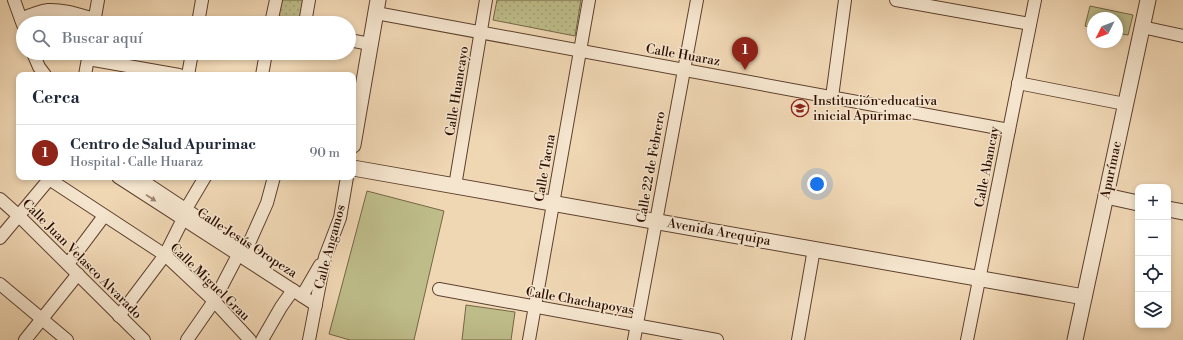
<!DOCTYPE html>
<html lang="es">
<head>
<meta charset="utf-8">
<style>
	:root { --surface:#fff; --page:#f6f6f7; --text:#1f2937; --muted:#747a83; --line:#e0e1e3; --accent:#8f2418 }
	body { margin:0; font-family:"Libre Bodoni",serif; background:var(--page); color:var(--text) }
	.controls { position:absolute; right:12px; bottom:12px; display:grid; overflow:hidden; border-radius:8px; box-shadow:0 2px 6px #0003 }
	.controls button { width:36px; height:36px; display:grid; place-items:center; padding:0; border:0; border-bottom:1px solid var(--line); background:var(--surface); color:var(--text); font:20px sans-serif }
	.compass { position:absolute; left:1087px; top:12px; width:36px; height:36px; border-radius:50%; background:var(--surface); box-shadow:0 2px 6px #0003; rotate:228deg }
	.you { position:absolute; left:817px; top:184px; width:14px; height:14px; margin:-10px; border:3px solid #fff; border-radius:50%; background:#1a73e8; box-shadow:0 0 0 6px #1a73e833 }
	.badge { display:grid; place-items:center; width:26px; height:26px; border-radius:50%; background:var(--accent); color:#fff; font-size:13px; font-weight:700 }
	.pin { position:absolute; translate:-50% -33px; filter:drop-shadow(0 1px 2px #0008) }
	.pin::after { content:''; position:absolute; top:21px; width:14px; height:12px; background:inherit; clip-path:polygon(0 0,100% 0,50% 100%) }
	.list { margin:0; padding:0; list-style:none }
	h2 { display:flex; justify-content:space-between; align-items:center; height:52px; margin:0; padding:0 16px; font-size:17px }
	h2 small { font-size:13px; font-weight:400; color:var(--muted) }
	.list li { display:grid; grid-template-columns:26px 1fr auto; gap:12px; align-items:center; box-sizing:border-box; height:56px; padding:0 16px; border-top:1px solid var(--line) }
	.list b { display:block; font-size:15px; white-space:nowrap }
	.list p { margin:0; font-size:13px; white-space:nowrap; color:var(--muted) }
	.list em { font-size:13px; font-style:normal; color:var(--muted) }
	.icon { flex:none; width:22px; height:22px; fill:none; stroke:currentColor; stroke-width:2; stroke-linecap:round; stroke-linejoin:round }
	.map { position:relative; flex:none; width:1183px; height:340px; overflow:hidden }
	.search { position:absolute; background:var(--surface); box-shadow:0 2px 6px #0003; left:16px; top:16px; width:340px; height:44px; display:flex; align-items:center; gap:10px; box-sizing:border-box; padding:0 14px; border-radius:22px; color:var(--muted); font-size:15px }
	.panel { position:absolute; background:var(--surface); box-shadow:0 2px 6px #0003; left:16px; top:72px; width:340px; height:108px; border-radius:8px }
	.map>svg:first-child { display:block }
	.grass { fill:#bebd8a; stroke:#756645 }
	.park { fill:url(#park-dots); stroke:#756645 }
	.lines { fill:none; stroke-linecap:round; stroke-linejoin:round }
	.minor-casing { stroke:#5d402d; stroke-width:14 }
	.tertiary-casing { stroke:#5d402d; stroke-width:17 }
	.minor { stroke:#f5e5ce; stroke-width:12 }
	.tertiary { stroke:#f5e5ce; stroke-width:15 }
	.oneway { fill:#9b8471 }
	.labels { text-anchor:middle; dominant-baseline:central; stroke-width:3; stroke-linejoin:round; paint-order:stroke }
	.street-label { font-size:13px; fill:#2c0e00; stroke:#f5e5ce }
	.poi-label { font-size:13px; fill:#2c0e00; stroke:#f5e5ce; text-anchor:start }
</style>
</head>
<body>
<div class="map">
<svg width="1183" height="340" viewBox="0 0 1183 340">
	<defs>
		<pattern id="park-dots" width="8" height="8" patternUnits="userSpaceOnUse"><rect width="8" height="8" fill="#bebd8a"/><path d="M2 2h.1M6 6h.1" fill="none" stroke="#a3a175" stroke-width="1.8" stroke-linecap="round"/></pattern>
	</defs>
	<rect width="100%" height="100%" fill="#f0d7b4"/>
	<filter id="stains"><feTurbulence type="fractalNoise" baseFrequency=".005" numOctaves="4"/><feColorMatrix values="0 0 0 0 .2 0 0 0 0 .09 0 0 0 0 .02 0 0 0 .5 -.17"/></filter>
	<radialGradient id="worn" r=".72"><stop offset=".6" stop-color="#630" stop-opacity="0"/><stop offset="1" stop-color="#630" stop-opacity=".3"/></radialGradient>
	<g class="grass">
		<path d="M1090 6 1133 15 1128 35 1117 33V18H1093V28L1085 26Z"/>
		<path d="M367 191 444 211 414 340H350L329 334Z"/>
		<path d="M466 305 515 312 511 340H462Z"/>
	</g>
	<g class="park">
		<path d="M281 0H304L300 19 278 16Z"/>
		<path d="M497 0H581L575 36 493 20Z"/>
	</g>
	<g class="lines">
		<defs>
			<g id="minor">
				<path d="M14 0 23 25"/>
				<path d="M896 0 1030 24"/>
				<path d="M376 13 1009 130"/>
				<path d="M21 19C30 15 39 11 48 10 63 9 80 15 95 19"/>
				<path d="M94 23 98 0"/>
				<path d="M198 23 202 0"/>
				<path d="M271 23 276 0"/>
				<path d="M305 23 309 0"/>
				<path d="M1142 27 1183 36"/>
				<path d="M349 40 370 44"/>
				<path d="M33 53 39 67 45 75"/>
				<path d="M88 59 179 75"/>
				<path d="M85 75 89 53"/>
				<path d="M188 75 192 53"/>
				<path d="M262 75 266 53"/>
				<path d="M1018 83 1125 104"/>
				<path d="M832 97 845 0"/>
				<path d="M118 177 316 305"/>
				<path d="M137 177 265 262"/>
				<path d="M49 179 165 255 214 301 250 340"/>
				<path d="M455 186 486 0"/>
				<path d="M0 199 19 216 144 340"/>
				<path d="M186 209 205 177"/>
				<path d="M0 238 51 177"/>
				<path d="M246 250 267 203 274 177"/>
				<path d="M68 264 104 216"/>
				<path d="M0 284 67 340"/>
				<path d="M439 289 717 340"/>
				<path d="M302 296 320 265"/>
				<path d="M119 316 165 255 183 219"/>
				<path d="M25 340 78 274"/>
				<path d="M187 340 214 301 238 255"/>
				<path d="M262 340 281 307 293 290"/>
				<path d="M309 340 325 257 340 218 347 177"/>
				<path d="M529 340 589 0"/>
				<path d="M634 340 697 0"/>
				<path d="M798 340 814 249"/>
				<path d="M967 340 1035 0"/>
			</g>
			<g id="tertiary">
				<path d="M353 145 378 0"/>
				<path d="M353 168 1084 297"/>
				<path d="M1106 196 1138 203"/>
				<path d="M1168 209 1183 212"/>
				<path d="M1075 340 1148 0"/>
			</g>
		</defs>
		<use href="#minor" class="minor-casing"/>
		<use href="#tertiary" class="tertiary-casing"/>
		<use href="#minor" class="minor"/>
		<use href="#tertiary" class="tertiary"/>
	</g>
	<defs><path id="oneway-solid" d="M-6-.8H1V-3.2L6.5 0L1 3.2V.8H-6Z"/></defs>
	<use class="oneway" href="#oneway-solid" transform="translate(151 198) rotate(33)"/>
	<defs>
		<symbol id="school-ring" viewBox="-11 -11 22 22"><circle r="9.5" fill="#f5e5ce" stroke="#8f2418" stroke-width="1.5"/><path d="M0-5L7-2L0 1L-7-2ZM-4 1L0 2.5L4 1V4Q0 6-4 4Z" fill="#8f2418"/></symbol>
	</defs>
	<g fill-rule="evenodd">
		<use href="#school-ring" x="790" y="98" width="20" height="20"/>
	</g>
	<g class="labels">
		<g class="street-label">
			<text transform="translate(683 55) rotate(10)">Calle Huaraz</text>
			<text transform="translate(457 91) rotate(-81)">Calle Huancayo</text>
			<text transform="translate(651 167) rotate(-80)">Calle 22 de Febrero</text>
			<text transform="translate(987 167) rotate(-79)">Calle Abancay</text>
			<text transform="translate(545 168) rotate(-80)">Calle Tacna</text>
			<text transform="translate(1111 170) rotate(-78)">Apurímac</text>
			<text transform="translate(719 232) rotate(10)">Avenida Arequipa</text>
			<text transform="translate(247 243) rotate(33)">Calle Jesús Oropeza</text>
			<text transform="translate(330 247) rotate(-75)">Calle Angamos</text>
			<text transform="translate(82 259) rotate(45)">Calle Juan Velasco Alvarado</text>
			<text transform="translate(210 282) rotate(44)">Calle Miguel Grau</text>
			<text transform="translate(580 301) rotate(10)">Calle Chachapoyas</text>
		</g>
		<g class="poi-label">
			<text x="813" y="101">Institución educativa<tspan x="813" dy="15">inicial Apurimac</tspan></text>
		</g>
	</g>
	<rect width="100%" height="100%" filter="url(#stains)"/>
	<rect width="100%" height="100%" fill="url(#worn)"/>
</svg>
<div class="controls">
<button>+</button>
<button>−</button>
<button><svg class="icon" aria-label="locate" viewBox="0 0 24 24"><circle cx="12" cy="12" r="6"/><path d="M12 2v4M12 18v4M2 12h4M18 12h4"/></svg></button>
<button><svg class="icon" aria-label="layers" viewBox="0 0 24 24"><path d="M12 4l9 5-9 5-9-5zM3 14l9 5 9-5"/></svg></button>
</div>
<svg class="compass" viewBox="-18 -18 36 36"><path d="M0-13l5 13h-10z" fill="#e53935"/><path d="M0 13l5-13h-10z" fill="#747a83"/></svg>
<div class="you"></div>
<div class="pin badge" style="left:745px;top:70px">1</div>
<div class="search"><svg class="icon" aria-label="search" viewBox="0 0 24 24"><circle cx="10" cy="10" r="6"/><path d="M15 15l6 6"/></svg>Buscar aquí</div>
<section class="panel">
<h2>Cerca<small></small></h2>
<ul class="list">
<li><span class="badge">1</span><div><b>Centro de Salud Apurimac</b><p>Hospital · Calle Huaraz</p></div><em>90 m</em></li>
</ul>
</section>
</div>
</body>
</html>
